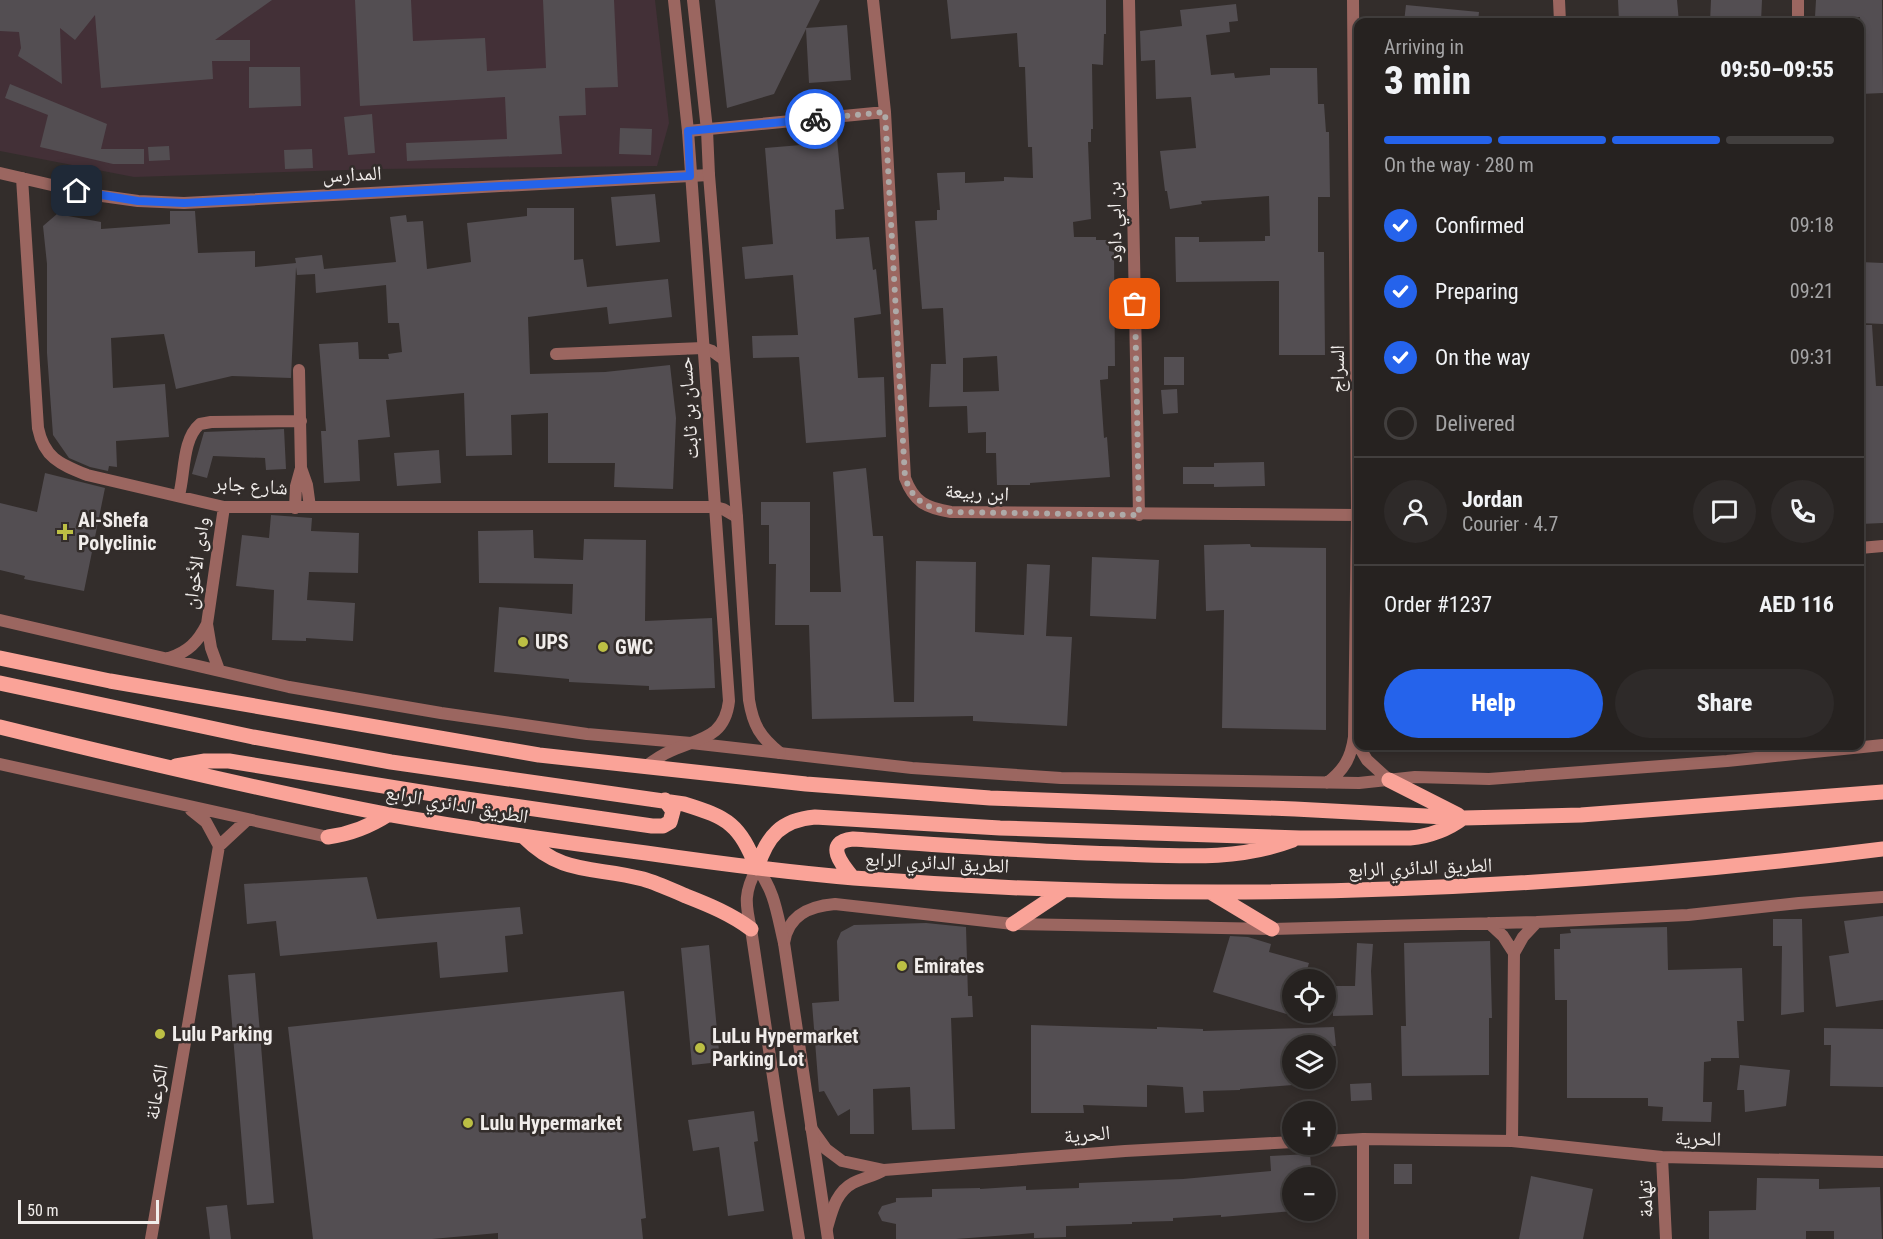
<!DOCTYPE html>
<meta charset="utf-8">
<style>
body{margin:0;font-family:"Roboto Condensed","Noto Naskh Arabic",sans-serif;background:#2e2a29;color:#f1f3f6;height:100vh;display:flex;flex-direction:column;font-size:22px;white-space:nowrap}
*{box-sizing:border-box;margin:0}
p{font-size:20px;color:#a4a4a5}
.icon{flex:none;width:33px;height:33px;fill:none;stroke:currentColor;stroke-width:2;stroke-linecap:round;stroke-linejoin:round}
.map{position:relative;flex:1;overflow:hidden}
.sheet{position:absolute;left:1354px;top:18px;width:510px;height:732px;display:flex;flex-direction:column;background:#262220;border-radius:12px;box-shadow:0 3px 9px #0003,0 0 0 2px #423f3e}
.sheet>*{flex:none}
.fabs{position:absolute;left:1282px;top:969px;display:grid;gap:12px}
.fabs a{display:grid;place-items:center;width:54px;height:54px;border-radius:50%;background:#262220;box-shadow:0 3px 9px #0003,0 0 0 2px #423f3e;font-size:30px}
.scale{position:absolute;left:18px;bottom:15px;width:141px;box-sizing:border-box;padding-left:6px;border:3px solid #f1edeb;border-top:0;font-size:16px;line-height:21px;white-space:nowrap;color:#f1edeb;-webkit-text-stroke:4px #332d2b;paint-order:stroke}
.pin{position:absolute;display:grid;place-items:center;width:51px;height:51px;color:#fff;margin:-26px;border-radius:12px;box-shadow:0 3px 9px #0006}
.courier{position:absolute;display:grid;place-items:center;width:60px;height:60px;margin:-30px;border:4px solid #2563eb;border-radius:50%;background:#fff;color:#222;box-shadow:0 2px 8px #0007}
.overview em{font-style:normal;font-weight:800}
.overview div{display:flex;flex-direction:column-reverse}
.overview{display:flex;align-items:center;justify-content:space-between;height:102px;padding:0 30px}
h1{font-size:39px;font-weight:800;line-height:45px}
.bar{display:grid;grid-template-columns:repeat(4,1fr);gap:9px 6px;align-content:center;height:72px;padding:0 30px}
.bar i{height:8px;border-radius:4px;background:#423f3e}
.bar .active{background:#2563eb}
.bar p{grid-column:span 4}
.line{display:flex;align-items:center;gap:15px;padding:0 30px;border-top:2px solid #423f3e}
.line div{flex:1}
.round{display:grid;place-items:center;flex:none;width:63px;height:63px;border-radius:32px;background:#2e2a29}
ol{padding:0 30px;list-style:none}
li{display:flex;align-items:center;gap:18px;height:66px}
li p{margin-inline-start:auto}
li .icon{padding:6px;border-radius:50%;background:#2563eb;color:#fff;stroke-width:4}
li:last-child{color:#a4a4a5}
li i{width:33px;height:33px;border:3px solid #423f3e;border-radius:50%}
.action{display:flex;gap:12px;margin-top:auto;padding:12px 30px}
.action a{flex:1;height:69px;border-radius:36px;background:#2563eb;color:#fff;font-size:24px;font-weight:800;line-height:69px;text-align:center}
.action a+a{background:#2e2a29;color:#f1f3f6}
.map>svg:first-child{display:block}
</style>
<div class="map">
<svg width="1883" height="1239" viewBox="0 0 1883 1239">
<rect width="100%" height="100%" fill="#332d2b"/>
<path fill="#433037" d="M0,0H655L669,123L657,166L378,169L134,177L0,151Z"/>
<path fill="#534e52" fill-rule="evenodd" d="M0,0H272L215,40H250V61H212L213,79L101,88L95,15L75,40L60,28L62,84L18,56L21,48L19,32L0,31Z
M355,0H411L413,41L485,38L487,71L546,68L543,0H614L618,87L585,88L586,115L559,116L562,154L407,161L406,143L507,139L505,97L360,106Z
M715,0H820L806,28L847,25L851,80L809,83L806,29L774,94L727,108Z
M947,0H1106V34H1104L1103,65L1092,64L1093,129H1091V142H1088L1091,219L1073,222L1074,237H1096V240H1109V251L1114,252L1115,366H1108V379L1100,380L1104,438L1107,437L1110,477L1030,483V485H997L996,453H986V432L968,433L967,406L929,407L931,364H946L943,308L922,309L915,221L937,220V210H940L937,173L965,172V183L1004,181V177L1033,178L1032,147H1028L1025,67H1019L1017,33L951,39ZM997,356L999,391L963,392V358Z
M1618,0H1677L1679,22H1619Z
M1711,0H1762L1761,22H1710Z
M1816,0H1882L1883,93L1860,94V17H1815Z
M1236,4L1238,21L1229,22L1230,32L1206,35L1211,75L1234,73L1235,78L1270,75V68H1317L1318,104H1324L1326,132H1329L1330,197H1318V252H1324L1325,355H1279V281L1176,282L1175,237H1199V242L1265,241V236H1270L1269,196L1201,201L1202,204L1170,209L1167,191H1165L1160,151L1196,148L1191,97L1156,99L1155,60L1141,61L1140,31L1182,26L1180,10Z
M1406,5L1479,12L1478,22H1404Z
M249,67H300L301,106L249,108Z
M10,84L107,124L101,149H144V164H113L40,147L48,115L5,98Z
M372,114L375,153L348,155L344,117Z
M620,128L652,129L651,155L619,154Z
M837,139L844,209L835,210L836,239L869,237L873,270L876,269L881,314L854,318L858,378L884,377L886,437L806,443L799,357L753,358L752,336L798,335L793,275L745,279L742,247L773,244L765,148L813,144L812,141Z
M169,146L170,160L149,161L148,147Z
M312,149L313,168L285,169L284,150Z
M655,194L660,242L616,246L611,197Z
M527,208H574V260L583,259L587,287L668,279L672,317L609,324L607,307L528,317L530,374L605,372L670,365L676,418L673,489L614,487L615,463H548V413L511,415L512,455L466,456L464,393L386,400L390,437L358,440L360,481L324,483L321,431H326L319,344L358,342L359,359H389L388,354L402,352L399,323H388L386,285L316,293L315,274L297,275L296,267L291,378L232,376L176,389L164,334L111,338L113,388L165,384L169,437L116,441L117,467L109,466L108,471L90,467L69,458L53,435L47,353V264L43,226L57,214L101,222V229L170,224V211H195L198,253L255,251V267L296,263L295,258L322,255L324,269L396,262L390,217L406,215L407,222L423,221L427,269L471,262L467,223L527,216Z
M1860,262L1883,263V324L1860,323Z
M1860,325H1872L1876,386H1883V523L1860,524V419H1862Z
M1164,357H1184V385H1164Z
M1177,389L1178,413L1163,414L1161,390Z
M284,429L286,469L266,470L265,458L213,456L207,478L192,474L204,432Z
M439,450L441,483L397,486L394,453Z
M1264,462L1265,486L1214,487V484H1183V467H1214V463Z
M866,468L873,536H883L894,702H914L916,561L976,562L975,632L1024,635L1027,564L1050,565L1046,636L1072,637L1067,726L973,721V716L812,719L809,625H775L776,564H769V525H761V502H810V592H841L833,472Z
M45,473L105,488L84,591L24,579L25,576L0,570V503L37,512Z
M271,515L312,518L311,531L359,533L358,573L309,572L307,600L355,603L353,641L306,638V641L272,640L274,590L236,586L242,535L269,538Z
M533,530L534,558L583,560L584,539L646,540L645,621L712,618L715,688L649,690V686L569,682V679L494,672L499,607L572,614L573,584L479,583L478,531Z
M1250,544L1251,547L1326,548V730L1222,728L1224,610L1206,611L1204,545Z
M1092,557L1159,560L1156,619L1090,616Z
M367,877L377,919L520,907L523,934L505,936L508,972L440,978L437,942L280,956L276,921L247,924L244,884Z
M1883,916V1000L1836,1007L1829,956L1849,953L1844,921Z
M1773,919H1802L1804,1012L1781,1015L1782,946H1773Z
M926,923L966,927L968,996H972L973,1017L951,1018L955,1129L912,1130L910,1087L873,1089L874,1134H850V1109L838,1116L824,1091L819,1092L812,1003L839,1001L837,941L841,932L854,925Z
M1667,927L1668,970L1742,968L1744,1021H1737L1739,1058H1711V1061L1704,1062L1703,1102H1712L1711,1122L1662,1121L1663,1107L1648,1106V1098H1567V1000H1555L1554,949H1560V934L1571,933L1570,929Z
M1230,936L1248,937L1271,944L1269,952L1309,963L1304,980H1293V1016L1213,992Z
M1490,941L1492,1018H1489V1075L1402,1076L1401,1026H1406L1404,943Z
M1357,943L1373,944L1371,971L1373,1015L1333,1016L1332,986H1355Z
M709,945L720,1062L692,1065L681,948Z
M255,973L274,1203L247,1205L228,975Z
M624,991L646,1218L641,1219L643,1239H498V1233L432,1239H313L288,1027Z
M1031,1025L1157,1029V1027L1203,1029V1031L1334,1027L1336,1046H1293V1085L1240,1089V1090L1203,1091L1204,1112L1185,1113L1183,1087L1147,1085V1107L1083,1105L1084,1113H1031Z
M1824,1028L1883,1029V1087L1830,1086L1831,1045H1824Z
M1740,1065L1790,1070L1786,1106L1745,1112L1744,1090H1737Z
M1371,1083L1372,1100L1351,1101L1350,1084Z
M754,1111L758,1141L754,1142L764,1211L728,1216L719,1147L693,1151L688,1120Z
M1310,1154L1312,1178H1293V1211L1221,1217V1215L1173,1218V1221L1132,1222V1224L1066,1226V1237L1034,1238V1233L956,1239H896V1224L882,1221L878,1213L882,1206L896,1202V1198L932,1197V1189L980,1188V1189L1026,1186V1190L1079,1188V1183L1183,1179L1271,1171L1270,1156Z
M1394,1164H1412V1184H1394Z
M1531,1176L1593,1189L1583,1239H1519Z
M1757,1178L1819,1179V1189L1880,1187L1882,1239H1834V1231H1806V1239H1709V1211L1756,1210Z
M227,1205L231,1239H210L206,1207Z"/>
<g fill="none" stroke-linecap="round" stroke-linejoin="round">
<path stroke="#9b6660" stroke-width="12" d="M873,0L885,112L905,478C914,502 926,508 951,512L1357,515
M1129,0L1139,515
M1559,0L1560,22
M1798,0V22
M688,131L885,112
M0,173L95,195L138,201L184,203L709,175
M22,178L38,428C44,458 60,464 87,475L224,507H715L723,509L737,517
M556,354L703,348L712,351L723,359
M299,370L301,468L307,485L310,507
M179,495C185,474 182,439 200,424L211,422L301,421
M295,508L296,486L301,468
M1860,548L1883,546
M0,620L289,687L441,713L587,734L691,743L912,768L1061,778L1359,783L1415,777L1489,779L1727,761L1883,745
M169,658C188,652 198,642 207,624
M219,670L211,648L207,624L224,507
M1354,738L1367,760L1389,780
M0,764L328,837
M1327,783C1344,770 1351,758 1354,737L1357,515L1353,0
M191,810L206,822L219,846
M1489,923L1503,936L1514,953
M784,943C788,915 810,906 835,904L1013,924L1272,929L1537,922L1688,915L1799,903L1883,897
M811,1128L826,1149L842,1161L884,1170L1125,1151L1293,1142
M1363,1139V1239
M1326,1141L1363,1139L1512,1141L1662,1157L1883,1162
M1512,1141L1514,953L1523,937L1537,922
M1662,1157L1666,1239
M827,1228C832,1211 836,1192 853,1183C862,1178 874,1176 884,1170
M151,1239L219,846L247,820"/>
<path stroke="#9b6660" stroke-width="12" d="M693,0L707,130L709,175L737,517L749,700C753,725 760,737 780,753
M645,767C654,760 663,754 673,750C701,738 725,737 729,701L688,131L674,0
M799,1239L778,1110L751,929C745,903 744,892 757,868C775,891 777,914 784,943L828,1239"/>
<path stroke="#faa398" stroke-width="15" d="M0,658L110,681L539,755L806,784L990,798L1295,809L1463,818L1581,815L1883,792
M0,683L253,737L391,762L684,804C729,818 739,824 757,868
M0,727C130,759 260,790 391,815C476,830 561,842 646,853C715,863 785,872 854,878C1197,905 1542,892 1883,849
M176,766L205,761H229L452,797L652,826H663L670,822L673,811L665,800
M1389,780L1458,815
M328,837C351,834 369,827 389,814
M524,837C563,876 594,866 643,879C657,883 672,890 686,896C709,905 731,914 751,929
M757,868C767,836 781,820 815,817L1000,828L1300,838H1410C1430,836 1447,830 1463,818
M853,878C842,865 823,842 853,839C943,845 1032,852 1122,854C1181,856 1237,861 1293,840
M1212,893L1272,929
M1013,924L1064,890"/>
</g>
<g fill="none" stroke-linecap="round" stroke-linejoin="round">
<path stroke="#aeaaa8" stroke-width="6" stroke-dasharray="0 10.8" d="M815,119L885,112L905,478C914,502 926,508 951,512L1139,515L1135,304"/>
<path stroke="#2563eb" stroke-width="8" d="M77,191L138,201L184,203L690,176L688,131L815,119"/>
</g>
<g fill="#bcbf44" stroke="#332d2b" stroke-width="2">
<path d="M62 523h6v6h6v6h-6v6h-6v-6h-6v-6h6z"/>
<circle cx="523" cy="642" r="6"/>
<circle cx="603" cy="647" r="6"/>
<circle cx="902" cy="966" r="6"/>
<circle cx="160" cy="1034" r="6"/>
<circle cx="700" cy="1048" r="6"/>
<circle cx="468" cy="1123" r="6"/>
</g>
<g text-anchor="middle" stroke-width="5" stroke-linejoin="round" paint-order="stroke">
<g font-size="20" fill="#f1edeb" stroke="#332d2b">
<text transform="translate(352 174) rotate(-3)" y="7">المدارس</text>
<text transform="translate(1114 222) rotate(-91)" y="7">بن ابي داود</text>
<text transform="translate(1337 369) rotate(-90)" y="7">السراج</text>
<text transform="translate(688 408) rotate(-94)" y="7">حسان بن ثابت</text>
<text transform="translate(251 485) rotate(4)" y="7">شارع جابر</text>
<text transform="translate(977 492) rotate(3)" y="7">ابن ربيعة</text>
<text transform="translate(196 563) rotate(-82)" y="7">وادى الأخوان</text>
<text transform="translate(457 804) rotate(10)" y="7">الطريق الدائري الرابع</text>
<text transform="translate(937 862) rotate(3)" y="7">الطريق الدائري الرابع</text>
<text transform="translate(1420 867) rotate(-2)" y="7">الطريق الدائري الرابع</text>
<text transform="translate(156 1092) rotate(-80)" y="7">الكرعانة</text>
<text transform="translate(1087 1134) rotate(-5)" y="7">الحرية</text>
<text transform="translate(1698 1138) rotate(2)" y="7">الحرية</text>
<text transform="translate(1645 1199) rotate(-92)" y="7">تهامة</text>
</g>
<g font-size="20" font-weight="bold" fill="#f1edeb" stroke="#332d2b" text-anchor="start">
<text x="78" y="527">Al-Shefa<tspan x="78" dy="23">Polyclinic</tspan></text>
<text x="535" y="649">UPS</text>
<text x="615" y="654">GWC</text>
<text x="914" y="973">Emirates</text>
<text x="172" y="1041">Lulu Parking</text>
<text x="712" y="1043">LuLu Hypermarket<tspan x="712" dy="23">Parking Lot</tspan></text>
<text x="480" y="1130">Lulu Hypermarket</text>
</g>
</g>
</svg>
<div class="fabs">
<a><svg class="icon" aria-label="locate" viewBox="0 0 24 24"><circle cx="12" cy="12" r="6"/><path d="M12 2v4M12 18v4M2 12h4M18 12h4"/></svg></a>
<a><svg class="icon" aria-label="layers" viewBox="0 0 24 24"><path d="M12 4l9 5-9 5-9-5zM3 14l9 5 9-5"/></svg></a>
<a>+</a>
<a>−</a>
</div>
<div class="scale">50 m</div>
<div class="pin" style="left:1135px;top:304px;background:#ea580c"><svg class="icon" aria-label="bag" viewBox="0 0 24 24"><path d="M5 8h14l-1 12H6zM9 8a3 3 0 0 1 6 0"/></svg></div>
<div class="pin" style="left:77px;top:191px;background:#1f2937"><svg class="icon" aria-label="home" viewBox="0 0 24 24"><path d="M3 11l9-7 9 7M6 9v11h12V9"/></svg></div>
<div class="courier" style="left:815px;top:119px"><svg class="icon" aria-label="bike" viewBox="0 0 24 24"><circle cx="6" cy="16" r="4"/><circle cx="18" cy="16" r="4"/><path d="M6 16l4-8h5l3 8M10 8l3 8H6M13 5h3"/></svg></div>
<section class="sheet">
<div class="overview"><div><h1>3 min</h1><p>Arriving in</p></div><em>09:50–09:55</em></div>
<div class="bar"><i class="active"></i><i class="active"></i><i class="active"></i><i></i><p>On the way · 280 m</p></div>
<ol>
<li><svg class="icon" aria-label="check" viewBox="0 0 24 24"><path d="M5 12l5 5 9-10"/></svg>Confirmed<p>09:18</p></li>
<li><svg class="icon" aria-label="check" viewBox="0 0 24 24"><path d="M5 12l5 5 9-10"/></svg>Preparing<p>09:21</p></li>
<li><svg class="icon" aria-label="check" viewBox="0 0 24 24"><path d="M5 12l5 5 9-10"/></svg>On the way<p>09:31</p></li>
<li><i></i>Delivered</li>
</ol>
<div class="line" style="height:108px"><a class="round"><svg class="icon" aria-label="person" viewBox="0 0 24 24"><circle cx="12" cy="8" r="4"/><path d="M4 21q1-7 8-7t8 7"/></svg></a><div><b>Jordan</b><p>Courier · 4.7</p></div><a class="round"><svg class="icon" aria-label="chat" viewBox="0 0 24 24"><path d="M4 5h16v11H9l-5 4z"/></svg></a><a class="round"><svg class="icon" aria-label="phone" viewBox="0 0 24 24"><path d="M5 4h4l2 5-3 2q2 4 5 5l2-3 5 2v4C11 20 4 13 5 4z"/></svg></a></div>
<div class="line" style="height:78px"><div>Order #1237</div><b>AED 116</b></div>
<div class="action"><a>Help</a><a>Share</a></div>
</section>
</div>
